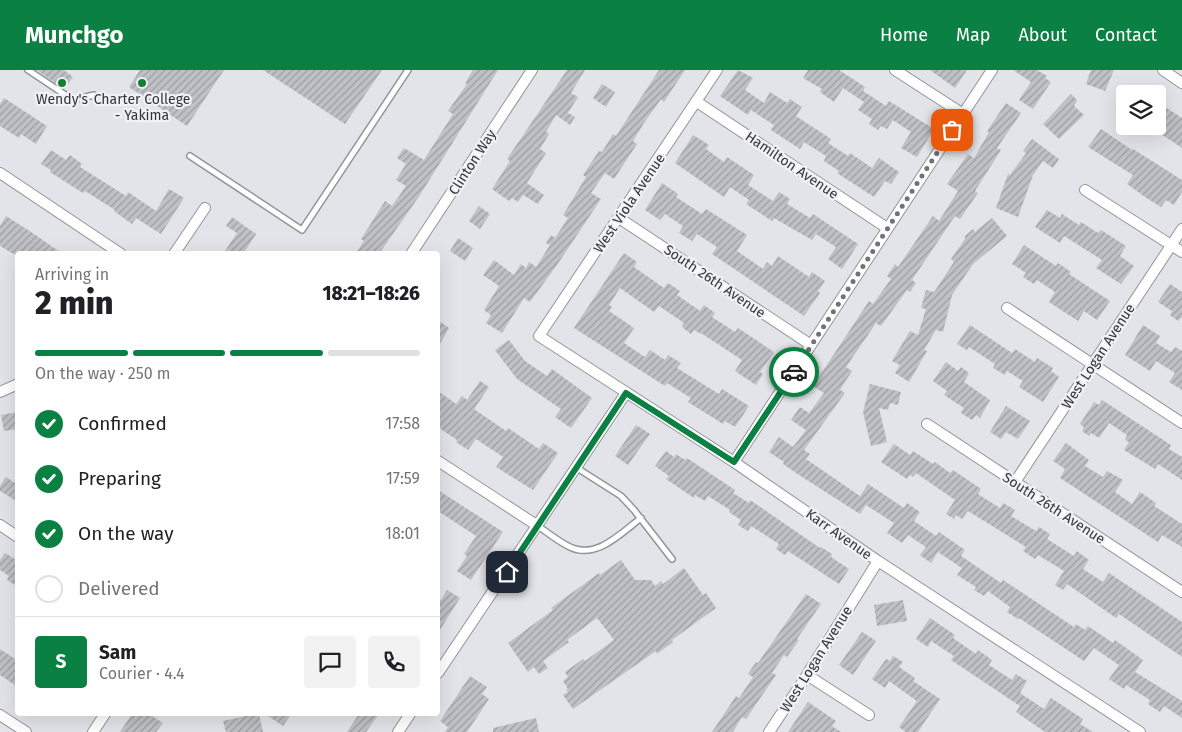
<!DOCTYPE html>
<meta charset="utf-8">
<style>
body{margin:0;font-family:"Fira Sans",sans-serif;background:#f2f2f2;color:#202124;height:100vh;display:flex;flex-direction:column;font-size:19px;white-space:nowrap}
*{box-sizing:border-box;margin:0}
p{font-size:16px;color:#757577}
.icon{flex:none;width:28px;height:28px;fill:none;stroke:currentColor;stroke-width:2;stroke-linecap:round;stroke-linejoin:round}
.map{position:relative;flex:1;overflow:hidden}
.side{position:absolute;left:15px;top:181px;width:425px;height:465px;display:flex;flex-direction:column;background:#fff;border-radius:5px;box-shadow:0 5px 20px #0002}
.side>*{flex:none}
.controls{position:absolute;left:1116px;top:15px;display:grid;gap:10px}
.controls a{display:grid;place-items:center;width:50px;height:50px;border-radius:5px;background:#fff;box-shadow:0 5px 20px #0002;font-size:25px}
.pin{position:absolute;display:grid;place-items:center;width:42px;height:42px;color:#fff;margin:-21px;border-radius:10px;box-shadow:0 2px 8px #0006}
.courier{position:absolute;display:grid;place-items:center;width:50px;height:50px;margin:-25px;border:4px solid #0b8043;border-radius:50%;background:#fff;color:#222;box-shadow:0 1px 6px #0007}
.headline em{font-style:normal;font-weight:800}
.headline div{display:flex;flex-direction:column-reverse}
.headline{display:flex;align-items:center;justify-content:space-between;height:85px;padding:0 20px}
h1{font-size:32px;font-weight:800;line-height:38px}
.bar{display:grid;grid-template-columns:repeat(4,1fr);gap:8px 5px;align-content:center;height:60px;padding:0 20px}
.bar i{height:6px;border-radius:4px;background:#e0e0e0}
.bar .on{background:#0b8043}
.bar p{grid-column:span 4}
.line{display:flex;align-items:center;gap:12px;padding:0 20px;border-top:1px solid #e0e0e0}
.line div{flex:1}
.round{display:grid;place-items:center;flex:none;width:52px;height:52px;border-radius:5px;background:#f2f2f2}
ol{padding:0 20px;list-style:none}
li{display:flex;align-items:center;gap:15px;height:55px}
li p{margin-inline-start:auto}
li .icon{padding:5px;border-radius:50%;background:#0b8043;color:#fff;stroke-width:4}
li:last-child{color:#757577}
li i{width:28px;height:28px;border:2px solid #e0e0e0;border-radius:50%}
header{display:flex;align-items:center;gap:30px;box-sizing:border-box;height:70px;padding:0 25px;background:#0b8043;color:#fff}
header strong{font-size:24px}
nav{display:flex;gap:28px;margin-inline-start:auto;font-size:18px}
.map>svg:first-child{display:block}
</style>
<header>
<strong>Munchgo</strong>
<nav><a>Home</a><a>Map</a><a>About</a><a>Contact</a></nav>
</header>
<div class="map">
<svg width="1182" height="662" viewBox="0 0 1182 662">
<defs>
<pattern id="building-hatch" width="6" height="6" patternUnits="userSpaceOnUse" patternTransform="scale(1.25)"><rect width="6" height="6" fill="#c0c1c6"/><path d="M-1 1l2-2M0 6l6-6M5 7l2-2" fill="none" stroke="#9d9ea2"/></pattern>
</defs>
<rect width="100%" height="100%" fill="#e3e4e9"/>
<path fill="url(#building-hatch)" d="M37,0H64L73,7L64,19Z
M140,0H224L187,56L129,17Z
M263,0H382L345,54Z
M473,0H498L420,125L379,184H355L364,171L361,169L385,131L392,136L406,116L396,110L406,94L397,88L404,78L424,90L453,44L448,41L467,14L465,13Z
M567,0H585L571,23L578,27L568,43L575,47L570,55L556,45L546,62L549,64L540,79L546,83L527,113L544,125L538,134L523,125L518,132L512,128L509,131L492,119L510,91L507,89Z
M659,0H685L664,32L661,29L644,53L633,71L637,74L614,109L605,103L591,123L601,129L557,195L530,232L524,228L502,263L486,253L491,245L484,240L499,216L483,205L494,190L514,205L521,194L526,198L529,192L536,197L550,175L546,173L551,165L555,168L568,148L563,145L586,107L583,105L599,81L602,82L613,64L616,66Z
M738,0L753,8L745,20L764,33L770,22L787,33L790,29L802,37L796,46L831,69L828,73L848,86L850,83L872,98L879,88L899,102L891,114L885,111L874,127L837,103L839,101L824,91L826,86L804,72L800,79L771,60L774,55L751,40L748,45L720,26Z
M808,0H839L865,17L863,21L886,36L889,31L934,59L917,87L901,78L911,62L893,50L887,59L881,56L878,60L869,54L872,49L858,40L864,32L843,18L834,32L820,22L822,19L803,8Z
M930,0H967L955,18Z
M1013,0H1037L1047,6L1045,8L1051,12L1033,39L1019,30L1031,12Z
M1091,0H1114L1105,21L1086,14Z
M602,14L615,22L606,37L593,28Z
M1071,24L1077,30L1074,36L1084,45L1059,69L1043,54Z
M4,28L47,56L36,74L21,64L19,68L0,56V34Z
M1006,33L1021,43L997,78L1001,80L975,121L978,123L960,149L955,146L912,210L916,213L910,222L907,220L881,256L876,253L846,297L852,301L840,320L845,323L804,380L810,384L806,389L860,426L868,414L904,438L907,433L920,442L914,451L936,466L939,462L965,480L961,486L1001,513L1003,510L1074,557L1076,554L1085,560L1088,556L1113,573L1115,570L1143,590L1135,602L1182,631V648L1164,636L1160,642L1148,634L1150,630L1126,615L1124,619L1109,609L1119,595L1094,578L1084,591L1019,548L1018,549L1007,542L1010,537L988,521L984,526L974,520L976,517L957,505L962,498L938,482L931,493L920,485L926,477L908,465L902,473L887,463L894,453L866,435L860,444L799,405L783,394L784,392L769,382L779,367L793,377L806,360L791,350L800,337L809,343L824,323L813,316L869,231L873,234L891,209L887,206L895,194L898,197L933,146L939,151L958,121L947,114L968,84L974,88L989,62L987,61Z
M1162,35L1182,48V78L1158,62V42Z
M1101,59L1132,80L1133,79L1182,110V122L1174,135L1166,130L1161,137L1148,129L1127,114L1133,105L1088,77Z
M693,65L709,75L706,79L724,92L727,87L754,105L748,115L773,131L779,122L790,129L787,134L810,148L813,144L858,174L842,199L828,189L836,177L816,164L812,170L774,148L772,151L746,134L749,130L730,117L724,127L675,93Z
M1032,69L1059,89L1053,98L1043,91L1033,105L1018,147L996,138L1008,104L1010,105L1026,83L1023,81Z
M51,80L66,90L70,85L82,94L80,97L126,126L128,122L156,141L169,119L184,128L161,164L136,148L132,154L114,141L115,140L85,121L83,123L50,102L51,100L41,94Z
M662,113L678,124L676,127L702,144L706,139L747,165L737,181L763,199L767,192L772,196L778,186L809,207L812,202L825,211L818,221L820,223L804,246L712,184L717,177L697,164L692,171L679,163L683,156L665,144L660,150L645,140Z
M479,136L490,144L480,159L469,151Z
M1047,140L1060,148L1062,144L1079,155L1081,152L1098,163L1101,160L1126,176L1120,186L1134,196L1121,214L1096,198L1102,190L1064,166L1060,173L1035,157Z
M6,146L31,162L63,184H18L17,186L0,176V156Z
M232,147L256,164L243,184H223L237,163L226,156Z
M992,148L1007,166L973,194L952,225L943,262L936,260L924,280L927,281L909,312L895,303L900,295L892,291L910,261L918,265L926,239L921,238L926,220L934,222L954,192L951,189L965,169V166L973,159L975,162Z
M458,168L473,178L465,191L450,181Z
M1024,175L1056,196L1058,193L1071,202L1069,204L1110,231L1097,250L1084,241L1078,251L1049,232L1055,222L1037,210L1034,214L1023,207L1026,203L1012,194Z
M624,183L637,192L634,197L664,218L668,213L680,221L677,225L700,241L704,235L715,243L712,247L735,262L738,258L774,282L760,302L763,304L756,315L735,301L742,290L701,263V264L694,260L691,264L682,257L684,253L659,236L654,242L620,218L609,235L612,237L609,241L634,258L624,273L645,287L650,280L665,290L668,285L681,293L677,298L719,324L722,319L749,336L735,357L725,351L723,354L688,332L691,328L667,313L665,316L574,258Z
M1170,214L1182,222V247L1178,251L1170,245L1172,241L1158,232Z
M438,250L449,258L438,277Z
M970,255L1012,283L1015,279L1035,292L1037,288L1053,298L1051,301L1059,307L1043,332L1019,317L1023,311L1007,301L1005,305L993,298L995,294L969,277L967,280L957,274Z
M1143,255L1160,266L1156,273L1171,282L1175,277L1182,281V320L1169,312L1175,303L1156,291L1150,301L1125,285Z
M509,270L525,291L547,306L552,299L592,328L571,358L555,347L561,339L517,309L495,280Z
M946,292L958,301L961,297L969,303L964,312L990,330L980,348L976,345L972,350L961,343L964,338L944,325L947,321L933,311Z
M480,311L489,317L474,339L506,361L508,358L539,379L543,373L558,383L533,420L496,397L503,387L476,369L468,380L456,372L457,370L438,357V321L456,334L462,326L467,330Z
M870,314L901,322L898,335L890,333L888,340L879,338L887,372L871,376L863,342Z
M1102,330L1171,375L1169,379L1182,387V410L1158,394L1155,399L1124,380L1129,372L1125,370L1127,365L1109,353L1099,368L1091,363L1089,366L1082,361L1084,357L1080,354L1094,332L1099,335Z
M1006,336L1030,351L1018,369L1006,362L1001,369L990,362Z
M18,342V359L4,361L1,345Z
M636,355L650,364L628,395L615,386Z
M1066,373L1089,390L1085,396L1103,407L1107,401L1123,410L1115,422L1132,434L1140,422L1156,433L1154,436L1182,454V477L1162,465L1158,472L1060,408L1065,399L1053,391Z
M894,374L910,385L913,381L933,394L935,392L950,403L953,400L981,419L978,424L1000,438L1003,433L1015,440L1011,446L1036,461L1039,457L1050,464L1047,469L1074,486L1077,481L1089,490L1083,499L1103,512L1109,503L1182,552V587L1119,544L1116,548L1067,514L1063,520L1055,515L1064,501L1038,485L1035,489L1023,481L1026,477L968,441L962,449L956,445L954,449L946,444L955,430L916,403L913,407L910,405L907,409L881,392Z
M666,381L674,387L676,384L685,390L687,388L735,420L733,423L749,433L750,430L820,478L821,477L832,484L831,487L849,499L839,514L788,481L785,485L776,479L779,474L751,456L748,461L738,455L741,450L729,442L730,440L708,426L705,431L695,425L694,428L666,409L669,406L655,396Z
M6,407L18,415V432L0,421V416Z
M438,420L503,462L471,510L457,501L467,486L464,484L476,466L438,441Z
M5,483L18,491V517L7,510L9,506L0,500V490Z
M621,490L635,510H651L655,516L661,511L663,514L684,498L703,525L706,523L716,538L672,570L673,572L657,584L656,581L573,639L563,625L568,622L566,620L568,619L563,611L568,607L565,602L583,589L585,591L614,570L597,548L567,570L569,572L543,591L548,598L539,604L534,597L528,602L508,573L553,540L551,538L599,503L600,505Z
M447,520L460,528L438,563V528L441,530Z
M806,524L821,534L797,569L799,570L787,587L784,585L772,603L776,605L746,649L742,647L733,662H712L736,626L739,628L753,607L748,604L756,592L758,593Z
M903,530L907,551L877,556L874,535Z
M930,548L955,565L953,568L976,584L978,580L992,590L989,595L1012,610L1016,604L1027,611L1020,623L1044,639L1051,628L1083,649L1080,654L1093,662H1045L1016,642L1020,636L951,590L954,586L931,571L928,577L916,569Z
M862,562L876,571L853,605L839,595Z
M0,579L18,591V617L0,605Z
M893,586L903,592L899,597L915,608L913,611L940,629L918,662H906L899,657L917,631L889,611L885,618L872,609L886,589L890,591Z
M470,606L487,617L482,624L489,629L467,662H445L448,657L440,651Z
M808,632L836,651L832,656L841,662H788Z
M132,644H149L163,653L156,662H120Z
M255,644H259L263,662H226L223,651Z
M265,644H291L283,656Z
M359,644H379L366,662H347Z
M536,648L539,662H493V658Z"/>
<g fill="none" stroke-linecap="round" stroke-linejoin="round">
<g stroke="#939499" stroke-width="8">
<path id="lane" d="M28,0L73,30L94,25
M190,86L302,160L408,0
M577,398L621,426L634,440L672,489
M538,456C548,463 558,471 568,476C595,491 620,464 641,448"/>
</g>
<g stroke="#939499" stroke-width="12">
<path id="street" d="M717,0L539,266L734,392L878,491L1140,662
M895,0L963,44
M1163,0L1182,13
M697,32L887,158
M0,103L121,184
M1085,120L1182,182
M619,148L811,275
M174,184L205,138
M411,184L532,0
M1007,238L1182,353
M0,322L18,314
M927,354L1182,522
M438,391L538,456
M734,392L992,0
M1015,412L1182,159
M0,455L18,467
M438,603L626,323
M807,605L869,645
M0,645L26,662
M93,662L105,644
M398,662L410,644
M769,662L807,605L878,491"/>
</g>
<use href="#lane" stroke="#fff" stroke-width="5"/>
<use href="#street" stroke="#fff" stroke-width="10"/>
</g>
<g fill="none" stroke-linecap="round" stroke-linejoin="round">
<path stroke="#717275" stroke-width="5" stroke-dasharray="0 9" d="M794,302L952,60"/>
<path stroke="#0b8043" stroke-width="6" d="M507,502L626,323L734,392L794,302"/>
</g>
<g fill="#147e32" stroke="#f0f1f7" stroke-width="2">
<circle cx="62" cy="13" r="5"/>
<circle cx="142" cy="13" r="5"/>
</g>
<g text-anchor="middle" stroke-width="4.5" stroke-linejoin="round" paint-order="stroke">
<g font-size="14" fill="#343436" stroke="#f0f1f7">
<text x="62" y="34">Wendy's</text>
<text x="142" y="34">Charter College<tspan x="142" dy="16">- Yakima</tspan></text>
</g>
<g font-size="14" fill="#343436" stroke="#f0f1f7">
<text transform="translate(472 92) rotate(-57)" y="5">Clinton Way</text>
<text transform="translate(792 95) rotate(34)" y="5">Hamilton Avenue</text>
<text transform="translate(629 133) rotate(-56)" y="5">West Viola Avenue</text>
<text transform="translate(715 211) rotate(34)" y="5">South 26th Avenue</text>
<text transform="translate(1098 286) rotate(-57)" y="5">West Logan Avenue</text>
<text transform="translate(1054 438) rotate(33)" y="5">South 26th Avenue</text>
<text transform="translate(839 464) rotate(35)" y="5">Karr Avenue</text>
<text transform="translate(816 589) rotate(-58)" y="5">West Logan Avenue</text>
</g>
</g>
</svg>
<div class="controls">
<a><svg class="icon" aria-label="layers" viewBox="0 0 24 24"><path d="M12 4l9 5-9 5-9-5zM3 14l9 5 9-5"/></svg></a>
</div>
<div class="pin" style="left:952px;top:60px;background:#ea580c"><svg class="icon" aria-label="bag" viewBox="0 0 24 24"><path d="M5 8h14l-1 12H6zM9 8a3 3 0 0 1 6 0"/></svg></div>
<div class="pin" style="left:507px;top:502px;background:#1f2937"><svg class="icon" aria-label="home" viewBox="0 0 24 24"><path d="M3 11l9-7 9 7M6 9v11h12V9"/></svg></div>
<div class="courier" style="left:794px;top:302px"><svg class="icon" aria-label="car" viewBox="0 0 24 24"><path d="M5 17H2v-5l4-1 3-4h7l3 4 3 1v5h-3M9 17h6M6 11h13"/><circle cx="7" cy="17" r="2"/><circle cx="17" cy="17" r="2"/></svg></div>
<section class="side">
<div class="headline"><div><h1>2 min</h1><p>Arriving in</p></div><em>18:21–18:26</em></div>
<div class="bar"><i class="on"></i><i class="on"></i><i class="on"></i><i></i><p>On the way · 250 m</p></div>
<ol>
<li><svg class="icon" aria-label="check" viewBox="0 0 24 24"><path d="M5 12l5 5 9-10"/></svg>Confirmed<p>17:58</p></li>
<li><svg class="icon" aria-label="check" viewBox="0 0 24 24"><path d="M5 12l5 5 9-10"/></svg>Preparing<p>17:59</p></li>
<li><svg class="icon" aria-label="check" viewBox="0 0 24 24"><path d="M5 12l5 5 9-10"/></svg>On the way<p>18:01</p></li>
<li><i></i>Delivered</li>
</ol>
<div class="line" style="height:90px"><b class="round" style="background:#0b8043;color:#fff">S</b><div><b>Sam</b><p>Courier · 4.4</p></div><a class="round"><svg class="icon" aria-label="chat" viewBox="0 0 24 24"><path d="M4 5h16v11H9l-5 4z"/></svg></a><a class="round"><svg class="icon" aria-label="phone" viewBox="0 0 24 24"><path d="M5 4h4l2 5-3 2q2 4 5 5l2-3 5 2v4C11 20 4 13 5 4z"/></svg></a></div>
</section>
</div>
